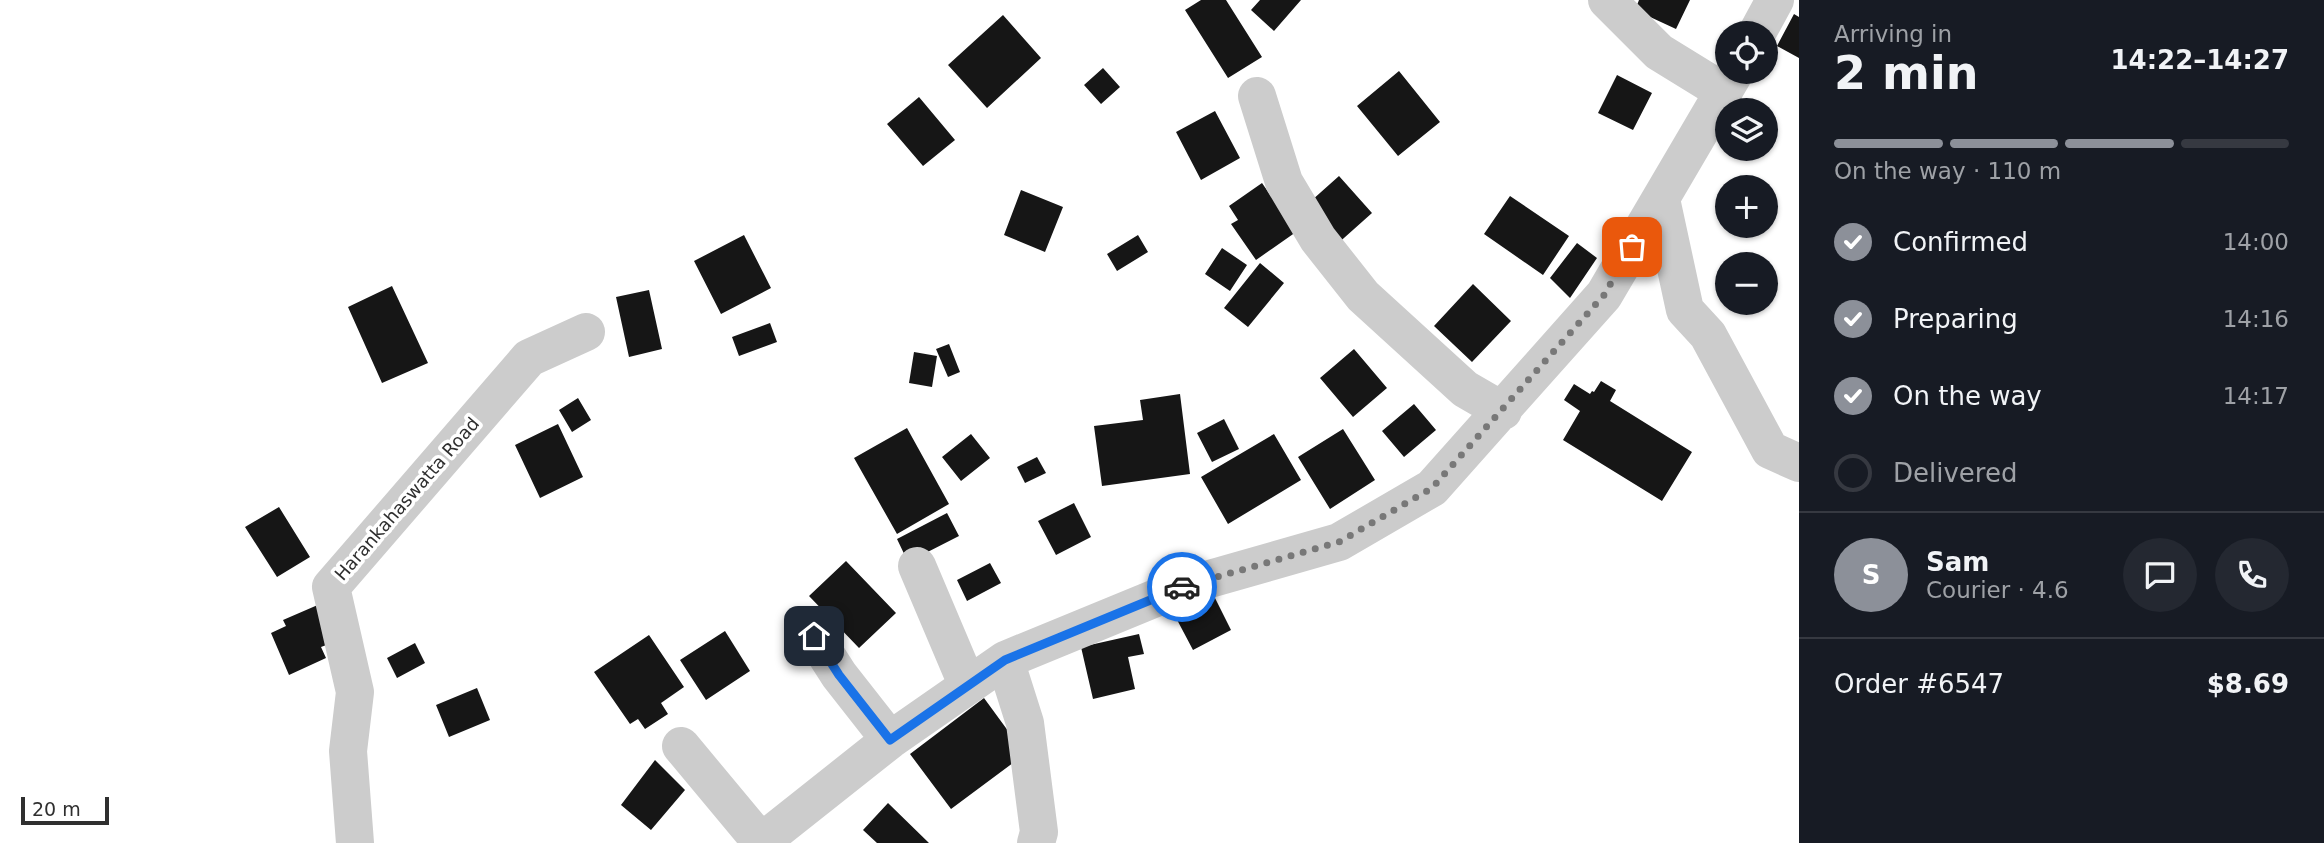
<!DOCTYPE html>
<meta charset="utf-8">
<style>
body{margin:0;font-family:"DejaVu Sans",sans-serif;background:#242831;color:#f1f3f6;height:100vh;display:flex;flex-direction:column;font-size:26px;white-space:nowrap}
*{box-sizing:border-box;margin:0}
p{font-size:23px;color:#9ea1a6}
.icon{flex:none;width:38px;height:38px;fill:none;stroke:currentColor;stroke-width:2;stroke-linecap:round;stroke-linejoin:round}
.map{position:relative;flex:1;overflow:hidden}
.drawer{display:flex;flex-direction:column;background:#171b24;width:525px}
.drawer>*{flex:none}
.tools{position:absolute;left:1715px;top:21px;display:grid;gap:14px}
.tools a{display:grid;place-items:center;width:63px;height:63px;border-radius:50%;background:#171b24;box-shadow:0 2px 5px #0004;font-size:35px}
.scale{position:absolute;left:21px;bottom:18px;width:88px;box-sizing:border-box;padding-left:7px;border:4px solid #2f2f2f;border-top:0;font-size:19px;line-height:24px;white-space:nowrap;color:#2f2f2f;-webkit-text-stroke:5px #fff;paint-order:stroke}
.pin{position:absolute;display:grid;place-items:center;width:60px;height:60px;color:#fff;margin:-30px;border-radius:14px;box-shadow:0 4px 10px #0006}
.courier{position:absolute;display:grid;place-items:center;width:70px;height:70px;margin:-35px;border:5px solid #1a73e8;border-radius:50%;background:#fff;color:#222;box-shadow:0 2px 9px #0007}
.head em{font-style:normal;font-weight:800}
.head div{display:flex;flex-direction:column-reverse}
.head{display:flex;align-items:center;justify-content:space-between;height:119px;padding:0 35px}
h1{font-size:46px;font-weight:800;line-height:52px}
.bar{display:grid;grid-template-columns:repeat(4,1fr);gap:10px 7px;align-content:center;height:84px;padding:0 35px}
.bar i{height:9px;border-radius:5px;background:#363941}
.bar .active{background:#8c9099}
.bar p{grid-column:span 4}
.line{display:flex;align-items:center;gap:18px;padding:0 35px;border-top:2px solid #363941}
.line div{flex:1}
.round{display:grid;place-items:center;flex:none;width:74px;height:74px;border-radius:37px;background:#242831}
ol{padding:0 35px;list-style:none}
li{display:flex;align-items:center;gap:21px;height:77px}
li p{margin-inline-start:auto}
li .icon{padding:7px;border-radius:50%;background:#8c9099;color:#fff;stroke-width:4}
li:last-child{color:#9ea1a6}
li i{width:38px;height:38px;border:4px solid #363941;border-radius:50%}
main{display:flex;flex:1;min-height:0}
.map>svg:first-child{display:block}
</style>
<main>
<div class="map">
<svg width="1799" height="843" viewBox="0 0 1799 843">
<rect width="100%" height="100%" fill="#fff"/>
<path fill="#161616" d="M1201,0H1226L1262,57L1228,78L1185,10Z
M1260,0H1301L1274,31L1251,10Z
M1639,0H1690L1676,29L1635,10Z
M1794,14L1799,17V58L1777,46Z
M1003,15L1041,58L987,108L948,65Z
M1103,68L1120,87L1101,104L1084,85Z
M1399,71L1440,122L1398,156L1357,106Z
M1617,75L1652,93L1633,130L1598,113Z
M919,97L955,140L923,166L887,124Z
M1215,111L1240,158L1201,180L1176,132Z
M1339,176L1372,213L1335,246L1302,209Z
M1262,183L1296,232L1256,260L1231,224L1238,220L1229,206Z
M1021,190L1063,207L1045,252L1004,235Z
M1510,196L1569,236L1543,275L1484,234Z
M744,235L771,288L721,314L694,261Z
M1138,235L1148,252L1117,271L1107,254Z
M1577,243L1597,258L1570,298L1550,278Z
M1222,248L1247,265L1230,291L1205,274Z
M1260,263L1284,283L1248,327L1224,308Z
M1473,284L1511,321L1472,362L1434,326Z
M392,286L428,363L382,383L348,307Z
M649,290L662,349L629,357L616,297Z
M770,323L777,342L739,356L732,337Z
M949,344L960,372L948,377L936,349Z
M1354,349L1387,388L1353,417L1320,378Z
M914,352L937,356L932,387L909,383Z
M1601,381L1616,390L1610,401L1692,452L1662,501L1563,440L1580,411L1564,400L1574,384L1590,394L1592,391L1594,392Z
M1180,394L1190,474L1102,486L1094,426L1143,420L1140,400Z
M578,398L591,420L572,432L559,410Z
M1414,404L1436,430L1404,457L1382,431Z
M1224,419L1239,449L1212,462L1197,433Z
M558,424L583,477L540,498L515,445Z
M907,428L949,504L897,534L854,458Z
M1343,429L1375,480L1330,509L1298,457Z
M971,434L990,458L961,481L942,457Z
M1274,434L1301,480L1228,524L1201,477Z
M1037,457L1046,473L1025,483L1017,467Z
M1074,503L1091,537L1056,555L1038,521Z
M279,507L310,557L277,577L245,527Z
M947,513L959,536L908,562L897,539Z
M846,561L896,613L859,648L809,596Z
M990,563L1001,583L967,601L957,580Z
M1213,594L1231,630L1193,650L1174,614Z
M320,604L337,641L321,647L326,658L289,675L271,633L286,626L283,620Z
M725,631L750,671L706,700L680,660Z
M1139,634L1144,654L1128,657L1135,689L1093,699L1081,647Z
M649,635L684,687L661,703L668,714L645,729L638,719L630,724L594,672Z
M415,643L425,663L397,678L387,658Z
M477,688L490,720L449,737L436,705Z
M984,698L1025,754L951,809L910,754Z
M655,760L685,790L651,830L621,805Z
M888,803L929,843H877L863,830Z"/>
<g fill="none" stroke-linecap="round" stroke-linejoin="round">
<path stroke="#ccc" stroke-width="38" d="M1607,0L1659,52L1724,92
M1757,33L1775,0
M1257,96L1284,182L1318,239L1363,296L1465,389L1503,411
M1661,199L1685,310L1708,335L1770,450L1799,463
M917,566L967,684
M814,636L839,675L890,740
M1005,660L1025,723L1039,832L1036,843
M681,746L761,842
M355,843L348,751L355,692L331,587L529,358L586,332
M760,843L890,740L1005,660L1185,586L1339,542L1432,488L1604,295L1735,72"/>
</g>
<g fill="none" stroke-linecap="round" stroke-linejoin="round">
<path stroke="#787878" stroke-width="7" stroke-dasharray="0 12.6" d="M1182,587L1339,542L1432,488L1604,295L1632,247"/>
<path stroke="#1a73e8" stroke-width="9" d="M814,636L839,675L890,740L1005,660L1182,587"/>
</g>
<g text-anchor="middle" stroke-width="7" stroke-linejoin="round" paint-order="stroke">
<g font-size="18" fill="#2f2f2f" stroke="#fff">
<text transform="translate(407 499) rotate(-49)" y="6">Harankahaswatta Road</text>
</g>
</g>
</svg>
<div class="tools">
<a><svg class="icon" aria-label="locate" viewBox="0 0 24 24"><circle cx="12" cy="12" r="6"/><path d="M12 2v4M12 18v4M2 12h4M18 12h4"/></svg></a>
<a><svg class="icon" aria-label="layers" viewBox="0 0 24 24"><path d="M12 4l9 5-9 5-9-5zM3 14l9 5 9-5"/></svg></a>
<a>+</a>
<a>−</a>
</div>
<div class="scale">20 m</div>
<div class="pin" style="left:1632px;top:247px;background:#ea580c"><svg class="icon" aria-label="bag" viewBox="0 0 24 24"><path d="M5 8h14l-1 12H6zM9 8a3 3 0 0 1 6 0"/></svg></div>
<div class="pin" style="left:814px;top:636px;background:#1f2937"><svg class="icon" aria-label="home" viewBox="0 0 24 24"><path d="M3 11l9-7 9 7M6 9v11h12V9"/></svg></div>
<div class="courier" style="left:1182px;top:587px"><svg class="icon" aria-label="car" viewBox="0 0 24 24"><path d="M5 17H2v-5l4-1 3-4h7l3 4 3 1v5h-3M9 17h6M6 11h13"/><circle cx="7" cy="17" r="2"/><circle cx="17" cy="17" r="2"/></svg></div>
</div>
<section class="drawer">
<div class="head"><div><h1>2 min</h1><p>Arriving in</p></div><em>14:22–14:27</em></div>
<div class="bar"><i class="active"></i><i class="active"></i><i class="active"></i><i></i><p>On the way · 110 m</p></div>
<ol>
<li><svg class="icon" aria-label="check" viewBox="0 0 24 24"><path d="M5 12l5 5 9-10"/></svg>Confirmed<p>14:00</p></li>
<li><svg class="icon" aria-label="check" viewBox="0 0 24 24"><path d="M5 12l5 5 9-10"/></svg>Preparing<p>14:16</p></li>
<li><svg class="icon" aria-label="check" viewBox="0 0 24 24"><path d="M5 12l5 5 9-10"/></svg>On the way<p>14:17</p></li>
<li><i></i>Delivered</li>
</ol>
<div class="line" style="height:126px"><b class="round" style="background:#8c9099;color:#fff">S</b><div><b>Sam</b><p>Courier · 4.6</p></div><a class="round"><svg class="icon" aria-label="chat" viewBox="0 0 24 24"><path d="M4 5h16v11H9l-5 4z"/></svg></a><a class="round"><svg class="icon" aria-label="phone" viewBox="0 0 24 24"><path d="M5 4h4l2 5-3 2q2 4 5 5l2-3 5 2v4C11 20 4 13 5 4z"/></svg></a></div>
<div class="line" style="height:91px"><div>Order #6547</div><b>$8.69</b></div>
</section>
</main>
